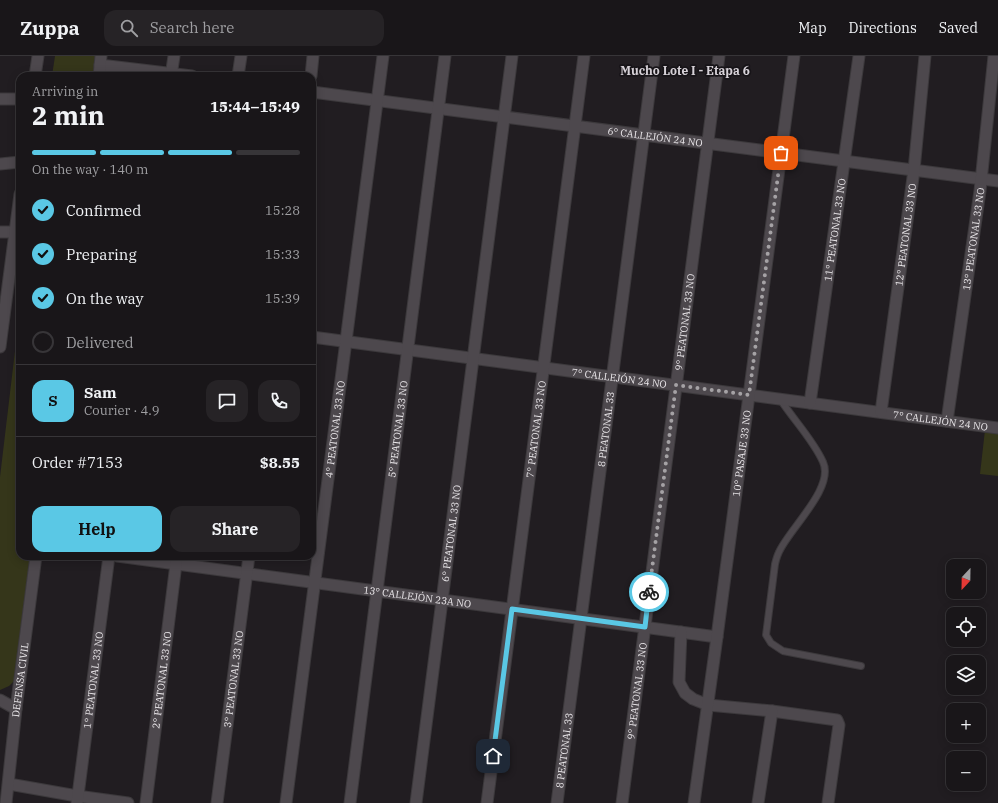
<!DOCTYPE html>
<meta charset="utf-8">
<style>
body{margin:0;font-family:"IBM Plex Serif",serif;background:#262326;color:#f1f3f6;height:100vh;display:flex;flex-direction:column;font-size:15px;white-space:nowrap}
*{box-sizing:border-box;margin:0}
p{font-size:13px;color:#9f9fa2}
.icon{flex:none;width:22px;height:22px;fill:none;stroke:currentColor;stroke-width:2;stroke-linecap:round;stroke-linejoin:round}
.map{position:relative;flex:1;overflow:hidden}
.drawer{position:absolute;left:16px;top:16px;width:300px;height:488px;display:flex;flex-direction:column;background:#191619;border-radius:12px;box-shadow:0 2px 10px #0003,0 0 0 1px #373538}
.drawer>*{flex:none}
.needle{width:26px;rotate:202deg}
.buttons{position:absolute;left:946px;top:503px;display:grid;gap:8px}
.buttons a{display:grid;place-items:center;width:40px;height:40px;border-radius:8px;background:#191619;box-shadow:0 2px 10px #0003,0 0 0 1px #373538;font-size:20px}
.pin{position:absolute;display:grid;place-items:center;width:34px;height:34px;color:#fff;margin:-17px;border-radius:8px;box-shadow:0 2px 6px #0006}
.courier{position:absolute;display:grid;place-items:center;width:40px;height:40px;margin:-20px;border:3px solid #5ac8e5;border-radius:50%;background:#fff;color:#222;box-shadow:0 1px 5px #0007}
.overview em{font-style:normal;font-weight:700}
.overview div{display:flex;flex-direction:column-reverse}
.overview{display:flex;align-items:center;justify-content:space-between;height:68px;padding:0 16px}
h1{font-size:26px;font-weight:700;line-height:30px}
.bar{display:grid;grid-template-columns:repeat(4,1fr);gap:6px 4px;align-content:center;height:48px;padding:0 16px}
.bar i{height:5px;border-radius:3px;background:#373538}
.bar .active{background:#5ac8e5}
.bar p{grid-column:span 4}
.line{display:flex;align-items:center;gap:10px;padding:0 16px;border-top:1px solid #373538}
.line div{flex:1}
.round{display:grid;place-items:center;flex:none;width:42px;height:42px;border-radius:12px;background:#262326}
ol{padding:0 16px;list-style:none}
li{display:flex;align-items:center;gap:12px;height:44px}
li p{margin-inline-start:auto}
li .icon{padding:4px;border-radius:50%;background:#5ac8e5;color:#111;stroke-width:4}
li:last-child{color:#9f9fa2}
li i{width:22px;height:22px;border:2px solid #373538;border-radius:50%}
.primary-button{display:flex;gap:8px;margin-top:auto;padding:8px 16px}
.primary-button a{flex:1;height:46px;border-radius:12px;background:#5ac8e5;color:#111;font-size:16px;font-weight:700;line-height:46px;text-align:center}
.primary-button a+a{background:#262326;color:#f1f3f6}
header{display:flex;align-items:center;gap:24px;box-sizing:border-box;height:56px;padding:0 20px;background:#191619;border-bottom:1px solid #373538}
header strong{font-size:19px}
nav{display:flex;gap:22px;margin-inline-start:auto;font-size:14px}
.search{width:280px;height:36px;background:#262326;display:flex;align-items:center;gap:10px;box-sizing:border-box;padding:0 14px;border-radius:12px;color:#9f9fa2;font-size:15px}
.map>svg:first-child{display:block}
</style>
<header>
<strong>Zuppa</strong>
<div class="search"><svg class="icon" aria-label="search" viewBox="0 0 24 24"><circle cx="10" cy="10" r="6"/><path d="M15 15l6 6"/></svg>Search here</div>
<nav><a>Map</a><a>Directions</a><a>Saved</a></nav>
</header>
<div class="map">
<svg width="998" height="747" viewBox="0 0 998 747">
<rect width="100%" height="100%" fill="#211d21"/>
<path fill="#35361a" d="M55,0H99L96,20H52Z
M20,253V500H30L14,625L9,630L0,634V421Z
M985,374L998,376V420L980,418Z"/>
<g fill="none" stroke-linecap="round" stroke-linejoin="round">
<g stroke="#3c393c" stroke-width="8">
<path id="service" d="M780,343C793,363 814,385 823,406C835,432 789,473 779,496C777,500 776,504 775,508L766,579L771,587L783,595L861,610"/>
</g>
<g stroke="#3c393c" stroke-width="13">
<g id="minor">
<path d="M100,9L192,20"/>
<path d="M171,20L174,0"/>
<path d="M238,20L241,0"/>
<path d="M311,20L313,0"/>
<path id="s1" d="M312,36L998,125"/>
<path d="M0,43H20"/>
<path d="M0,108L20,106"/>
<path d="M0,176H15"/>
<path id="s2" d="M312,281L998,372"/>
<path id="s3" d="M810,347L859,0"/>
<path id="s4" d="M881,356L914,114L925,0"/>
<path id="s5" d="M947,365L980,135L994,0"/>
<path id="s6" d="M117,500L717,581"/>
<path d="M681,576L679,626L685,637L693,643L708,649L772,655L837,664L839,669L828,747"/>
<path d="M9,728L77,740L128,747"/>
<path id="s7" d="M77,747L109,500"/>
<path id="s8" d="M146,747L177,500"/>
<path id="s9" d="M217,747L249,500"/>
<path id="s10" d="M286,747L383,0"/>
<path id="s11" d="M350,747L445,0"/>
<path id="s12" d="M416,747L512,0"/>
<path id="s13" d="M487,747L584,0"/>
<path id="s14" d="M557,747L654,0"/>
<path id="s15" d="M622,747L719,0"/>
<path id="s16" d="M694,747L717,581L794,0"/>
<path d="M758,747L772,655"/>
</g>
</g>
<g stroke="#3c393c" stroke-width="13">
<g id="tertiary">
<path d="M35,20L38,0"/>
<path d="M99,20L101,0"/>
<path d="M0,291L20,138"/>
<path d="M0,644L16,653"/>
<path id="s17" d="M6,747L16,653L36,500"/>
</g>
</g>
<use href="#service" stroke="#4d484d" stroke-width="6"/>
<use href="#minor" stroke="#4d484d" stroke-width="11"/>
<use href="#tertiary" stroke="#4d484d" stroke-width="11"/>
</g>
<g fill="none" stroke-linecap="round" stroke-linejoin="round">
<path stroke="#a5a2a5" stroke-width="4" stroke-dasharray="0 7.2" d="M649,536L676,329L749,339L781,97"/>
<path stroke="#5ac8e5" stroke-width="5" d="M493,700L512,553L645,571L649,536"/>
</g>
<g text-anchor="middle" stroke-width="3.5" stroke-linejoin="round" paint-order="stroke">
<g font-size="10" fill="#ece9ec" stroke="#171418">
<text dy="4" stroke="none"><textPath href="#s1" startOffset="346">6° CALLEJÓN 24 NO</textPath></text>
<text dy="4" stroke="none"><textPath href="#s3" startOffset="175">11° PEATONAL 33 NO</textPath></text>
<text dy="4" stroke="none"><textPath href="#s4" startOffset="179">12° PEATONAL 33 NO</textPath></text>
<text dy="4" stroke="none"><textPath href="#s5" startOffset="184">13° PEATONAL 33 NO</textPath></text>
<text dy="4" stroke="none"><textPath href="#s15" startOffset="485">9° PEATONAL 33 NO</textPath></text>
<text dy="4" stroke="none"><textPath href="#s2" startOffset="310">7° CALLEJÓN 24 NO</textPath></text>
<text dy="4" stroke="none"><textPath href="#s2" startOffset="634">7° CALLEJÓN 24 NO</textPath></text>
<text dy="4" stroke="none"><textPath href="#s10" startOffset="377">4° PEATONAL 33 NO</textPath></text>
<text dy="4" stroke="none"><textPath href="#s11" startOffset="377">5° PEATONAL 33 NO</textPath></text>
<text dy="4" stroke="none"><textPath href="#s13" startOffset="377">7° PEATONAL 33 NO</textPath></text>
<text dy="4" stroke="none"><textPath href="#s14" startOffset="377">8 PEATONAL 33</textPath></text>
<text dy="4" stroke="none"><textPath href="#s16" startOffset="353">10° PASAJE 33 NO</textPath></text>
<text dy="4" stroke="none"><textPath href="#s12" startOffset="272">6° PEATONAL 33 NO</textPath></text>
<text dy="4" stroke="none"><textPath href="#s6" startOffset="303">13° CALLEJÓN 23A NO</textPath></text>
<text dy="4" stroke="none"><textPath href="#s17" startOffset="124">DEFENSA CIVIL</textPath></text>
<text dy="4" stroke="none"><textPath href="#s9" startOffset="125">3° PEATONAL 33 NO</textPath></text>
<text dy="4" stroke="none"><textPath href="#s7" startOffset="124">1° PEATONAL 33 NO</textPath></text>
<text dy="4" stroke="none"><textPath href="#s8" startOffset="124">2° PEATONAL 33 NO</textPath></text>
<text dy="4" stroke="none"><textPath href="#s15" startOffset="113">9° PEATONAL 33 NO</textPath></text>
<text dy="4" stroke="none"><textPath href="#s14" startOffset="53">8 PEATONAL 33</textPath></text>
</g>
<g font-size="12" font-weight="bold" fill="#d6d1d7" stroke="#171418">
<text x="685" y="19">Mucho Lote I - Etapa 6</text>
</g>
</g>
</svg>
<div class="buttons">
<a><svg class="needle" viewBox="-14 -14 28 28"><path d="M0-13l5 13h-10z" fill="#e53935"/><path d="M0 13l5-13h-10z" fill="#9f9fa2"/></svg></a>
<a><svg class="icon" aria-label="locate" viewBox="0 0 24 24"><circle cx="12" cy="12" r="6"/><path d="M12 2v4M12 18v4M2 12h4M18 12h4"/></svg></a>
<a><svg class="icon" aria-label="layers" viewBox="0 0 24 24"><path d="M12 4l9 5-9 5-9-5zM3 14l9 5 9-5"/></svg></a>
<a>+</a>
<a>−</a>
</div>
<div class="pin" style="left:781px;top:97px;background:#ea580c"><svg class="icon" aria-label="bag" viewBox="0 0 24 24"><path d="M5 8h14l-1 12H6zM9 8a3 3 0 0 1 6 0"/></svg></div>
<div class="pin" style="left:493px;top:700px;background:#1f2937"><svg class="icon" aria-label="home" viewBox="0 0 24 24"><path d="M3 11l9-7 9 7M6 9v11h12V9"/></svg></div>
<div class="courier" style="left:649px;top:536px"><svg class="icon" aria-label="bike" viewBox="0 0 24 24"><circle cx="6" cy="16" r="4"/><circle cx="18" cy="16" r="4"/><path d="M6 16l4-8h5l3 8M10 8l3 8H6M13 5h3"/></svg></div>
<section class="drawer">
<div class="overview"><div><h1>2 min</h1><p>Arriving in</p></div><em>15:44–15:49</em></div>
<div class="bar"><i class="active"></i><i class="active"></i><i class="active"></i><i></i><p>On the way · 140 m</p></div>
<ol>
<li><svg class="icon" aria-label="check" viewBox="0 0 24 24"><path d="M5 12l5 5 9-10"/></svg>Confirmed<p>15:28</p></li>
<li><svg class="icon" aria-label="check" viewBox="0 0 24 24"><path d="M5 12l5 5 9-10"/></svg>Preparing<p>15:33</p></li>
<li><svg class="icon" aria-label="check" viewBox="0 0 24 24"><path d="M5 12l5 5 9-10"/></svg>On the way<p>15:39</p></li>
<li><i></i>Delivered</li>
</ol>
<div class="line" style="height:72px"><b class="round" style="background:#5ac8e5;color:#111">S</b><div><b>Sam</b><p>Courier · 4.9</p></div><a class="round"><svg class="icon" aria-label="chat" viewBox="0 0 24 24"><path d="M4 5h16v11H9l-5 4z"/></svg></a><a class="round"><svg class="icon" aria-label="phone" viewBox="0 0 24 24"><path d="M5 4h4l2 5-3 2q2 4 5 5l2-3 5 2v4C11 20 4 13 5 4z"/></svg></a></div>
<div class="line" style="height:52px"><div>Order #7153</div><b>$8.55</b></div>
<div class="primary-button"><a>Help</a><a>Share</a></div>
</section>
</div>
